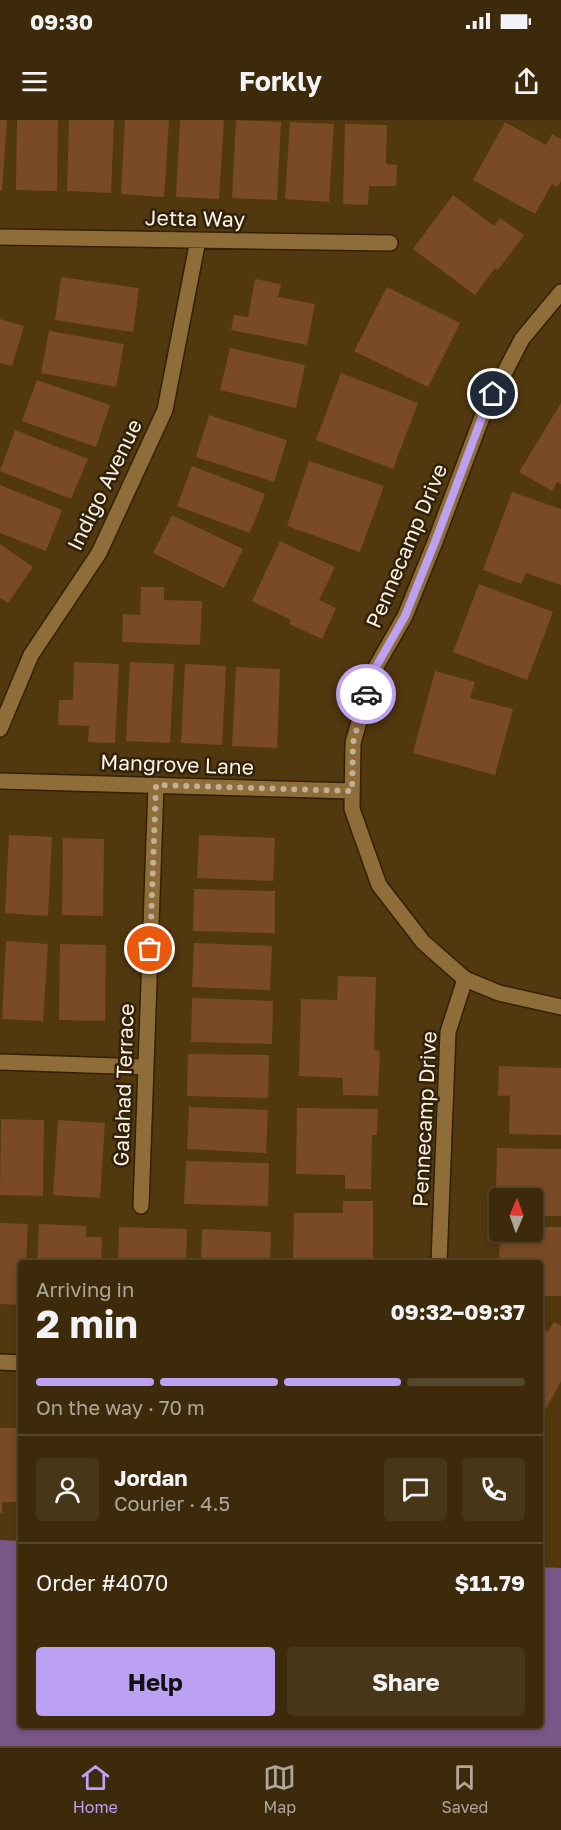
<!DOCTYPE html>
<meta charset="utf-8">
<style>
body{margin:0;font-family:"Golos Text",sans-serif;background:#483618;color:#f1f3f6;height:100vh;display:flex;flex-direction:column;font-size:22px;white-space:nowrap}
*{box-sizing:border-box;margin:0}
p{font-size:20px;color:#ada79c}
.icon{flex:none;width:33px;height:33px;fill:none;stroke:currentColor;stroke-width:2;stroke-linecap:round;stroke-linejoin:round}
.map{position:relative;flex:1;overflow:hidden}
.drawer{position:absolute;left:18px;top:1140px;width:525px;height:468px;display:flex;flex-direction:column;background:#3d2a0a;border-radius:6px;box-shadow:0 3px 9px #0003,0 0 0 2px #56462b}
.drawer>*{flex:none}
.needle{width:39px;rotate:2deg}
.buttons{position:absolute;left:489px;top:1068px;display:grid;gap:12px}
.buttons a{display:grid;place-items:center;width:54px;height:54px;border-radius:6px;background:#3d2a0a;box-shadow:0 3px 9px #0003,0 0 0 2px #56462b;font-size:30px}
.pin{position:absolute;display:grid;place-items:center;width:51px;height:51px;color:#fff;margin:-26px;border:3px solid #fff;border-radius:50%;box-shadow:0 2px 6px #0007}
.courier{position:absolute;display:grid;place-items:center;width:60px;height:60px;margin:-30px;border:4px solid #bca0f2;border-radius:50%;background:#fff;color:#222;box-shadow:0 2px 8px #0007}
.overview em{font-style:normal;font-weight:700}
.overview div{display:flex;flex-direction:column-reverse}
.overview{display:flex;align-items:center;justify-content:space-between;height:102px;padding:0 18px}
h1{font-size:39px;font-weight:700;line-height:45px}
.bar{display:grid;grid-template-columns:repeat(4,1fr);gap:9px 6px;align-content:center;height:72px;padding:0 18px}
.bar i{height:8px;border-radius:4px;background:#56462b}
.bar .active{background:#bca0f2}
.bar p{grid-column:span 4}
.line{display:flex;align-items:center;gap:15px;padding:0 18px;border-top:2px solid #56462b}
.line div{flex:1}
.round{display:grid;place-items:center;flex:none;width:63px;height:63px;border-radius:6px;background:#483618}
.button{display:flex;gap:12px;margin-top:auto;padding:12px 18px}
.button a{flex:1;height:69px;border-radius:6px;background:#bca0f2;color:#111;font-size:24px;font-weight:700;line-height:69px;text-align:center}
.button a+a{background:#483618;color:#f1f3f6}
.status{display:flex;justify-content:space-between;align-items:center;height:42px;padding:0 30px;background:#3d2a0a;direction:ltr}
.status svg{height:16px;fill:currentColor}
header{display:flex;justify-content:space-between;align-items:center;height:78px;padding:0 18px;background:#3d2a0a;font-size:27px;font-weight:700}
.tab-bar{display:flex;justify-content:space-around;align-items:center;height:84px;border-top:2px solid #56462b;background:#3d2a0a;font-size:16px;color:#ada79c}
.tab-bar a{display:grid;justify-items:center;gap:3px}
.tab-bar .active{color:#bca0f2}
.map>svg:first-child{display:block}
</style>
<div class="status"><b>09:30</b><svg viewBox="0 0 49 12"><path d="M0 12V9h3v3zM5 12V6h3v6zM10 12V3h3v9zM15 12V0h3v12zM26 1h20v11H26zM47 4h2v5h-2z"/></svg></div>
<header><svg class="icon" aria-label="menu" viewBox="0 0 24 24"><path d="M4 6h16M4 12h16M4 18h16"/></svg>Forkly<svg class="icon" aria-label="share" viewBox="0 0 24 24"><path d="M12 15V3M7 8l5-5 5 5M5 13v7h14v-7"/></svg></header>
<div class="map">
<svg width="561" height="1626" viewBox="0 0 561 1626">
<rect width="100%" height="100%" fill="#51380e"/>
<path fill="#7b5689" d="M0,1420L21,1421V1605H540V1447L561,1448V1626H0Z"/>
<path fill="#794a25" d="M0,0H7L2,71H0Z
M17,0H58L57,71L16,70Z
M69,0H114L111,73L67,71Z
M125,0H169L164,77L121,74Z
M180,0H224L219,79L176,77Z
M236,0L281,2L277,80L232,78Z
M290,2L334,4L329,82L285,79Z
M505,2L546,25L552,14L561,19V61L557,67L552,64L535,94L473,60Z
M345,4L387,5L386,44L397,45L396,66H369L368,85L343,84Z
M453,75L494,106L500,98L524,115L498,150L495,148L475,175L413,129Z
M61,157L139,168L133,212L55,200Z
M255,159L281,164L278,177L315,184L307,225L231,210L234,195L248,197Z
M387,167L460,203L428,267L354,231Z
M0,199L24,206L12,246L0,243Z
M49,211L124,224L116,267L41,253Z
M230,228L305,245L296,288L220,270Z
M341,253L418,283L393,349L316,320Z
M37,260L110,285L96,327L22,301Z
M561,283V364L557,362L552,371L519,352Z
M209,295L287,320L274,362L196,337Z
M15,310L88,339L71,379L0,351Z
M309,341L384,366L360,432L287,406Z
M192,346L265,374L250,413L177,386Z
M0,365L62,390L46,431L0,413Z
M512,372L561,389V465L526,453L521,464L483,450Z
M172,395L243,429L224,468L153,433Z
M280,421L335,447L319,480L336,488L322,519L289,504L291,500L252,481Z
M0,424L33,447L8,483L0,478Z
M479,464L553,492L527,560L453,532Z
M141,467H164V480L202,481L200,525L122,522L123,494L140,495Z
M74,542L119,544L115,623L88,622L89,606L58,605L59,580H73Z
M130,542L174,544L170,623L126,621Z
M185,544L226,546L222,625L181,623Z
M236,547L280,549L277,628L232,626Z
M435,551L475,562L470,578L513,589L495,655L413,633Z
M9,715L52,717L48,796L5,793Z
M199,715L275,718L273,761L197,758Z
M63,718L104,719L103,796L62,795Z
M194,769L275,771V813L193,811Z
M6,821L48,824L43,901L2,899Z
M194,823L272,826L270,870L192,867Z
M60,824L106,825L105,901L59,900Z
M338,856L376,857L374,930L380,931L378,976L343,975V958L299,956L301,879L337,880Z
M192,878L273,881L272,924L191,922Z
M188,934L269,935L268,978L187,976Z
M499,946L561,948V1015L509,1014L510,975L498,976Z
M189,987L268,990L266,1033L187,1029Z
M297,988L378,989L377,1015H372L371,1069H345V1055L296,1054Z
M1,999L44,1000L43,1076L0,1075Z
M58,1000L105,1003L100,1078L53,1075Z
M497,1028L561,1029V1096H532V1078H509V1073H496Z
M186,1041L269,1043L268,1086L184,1084Z
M343,1081H373V1143H293L294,1093H343Z
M0,1103L28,1104L26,1143H21V1185L0,1184Z
M39,1104L86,1106V1117H102L101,1143H37Z
M119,1107L187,1109L186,1143H118Z
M532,1107H561V1176H540V1143H499L500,1112H532Z
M202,1109L271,1112L270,1143H201Z
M554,1202L561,1206V1261L546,1289L540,1286V1208L548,1212Z
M0,1308H21V1382H2V1393H0Z"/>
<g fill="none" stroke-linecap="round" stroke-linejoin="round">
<g stroke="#322004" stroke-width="18">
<path id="street" d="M0,117L390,123
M0,609L31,535L99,433L165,290L198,120
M0,661L352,671
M0,942L146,947
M141,1086L156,665
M439,1143L448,912L465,859L423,822L379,765L352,689L353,623L373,552L405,496L435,422L484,292L522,219L561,172
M0,1242L21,1243"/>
</g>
<g stroke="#322004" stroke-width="18">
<path id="secondary" d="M465,859L499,873L561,887"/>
</g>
<use href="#street" stroke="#8f6d38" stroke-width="15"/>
<use href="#secondary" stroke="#8f6d38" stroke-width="15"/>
</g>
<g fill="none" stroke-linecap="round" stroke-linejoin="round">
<path stroke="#c1b097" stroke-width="6" stroke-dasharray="0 10.8" d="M150,829L156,665L352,671L353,623L366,574"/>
<path stroke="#bca0f2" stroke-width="8" d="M366,574L373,552L405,496L435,422L484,292L493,274"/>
</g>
<g text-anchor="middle" stroke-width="5" stroke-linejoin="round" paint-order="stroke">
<g font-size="21" fill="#fdf1e1" stroke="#2f210b">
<text transform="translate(195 99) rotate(1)" y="7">Jetta Way</text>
<text transform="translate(105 365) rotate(-64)" y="7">Indigo Avenue</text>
<text transform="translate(407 426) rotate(-67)" y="7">Pennecamp Drive</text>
<text transform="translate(177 645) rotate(2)" y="7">Mangrove Lane</text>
<text transform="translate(124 965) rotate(-88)" y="7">Galahad Terrace</text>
<text transform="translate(425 999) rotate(-87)" y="7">Pennecamp Drive</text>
</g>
</g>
</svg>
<div class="buttons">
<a><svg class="needle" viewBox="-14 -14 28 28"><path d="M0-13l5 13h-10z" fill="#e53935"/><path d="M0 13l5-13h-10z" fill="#ada79c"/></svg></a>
</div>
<div class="pin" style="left:150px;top:829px;background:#ea580c"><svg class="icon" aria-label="bag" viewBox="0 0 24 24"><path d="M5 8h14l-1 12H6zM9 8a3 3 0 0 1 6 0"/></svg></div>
<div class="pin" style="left:493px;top:274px;background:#1f2937"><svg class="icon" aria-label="home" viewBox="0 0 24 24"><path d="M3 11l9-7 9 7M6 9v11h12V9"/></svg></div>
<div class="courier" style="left:366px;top:574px"><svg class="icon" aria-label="car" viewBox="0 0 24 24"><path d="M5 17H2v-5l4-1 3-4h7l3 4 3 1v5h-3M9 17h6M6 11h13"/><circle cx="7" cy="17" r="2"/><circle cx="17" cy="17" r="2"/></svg></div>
<section class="drawer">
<div class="overview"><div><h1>2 min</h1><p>Arriving in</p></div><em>09:32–09:37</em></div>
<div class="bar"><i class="active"></i><i class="active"></i><i class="active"></i><i></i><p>On the way · 70 m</p></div>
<div class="line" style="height:108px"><a class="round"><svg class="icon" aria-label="person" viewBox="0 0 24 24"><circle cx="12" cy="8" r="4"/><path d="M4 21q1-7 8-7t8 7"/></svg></a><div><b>Jordan</b><p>Courier · 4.5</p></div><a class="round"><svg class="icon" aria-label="chat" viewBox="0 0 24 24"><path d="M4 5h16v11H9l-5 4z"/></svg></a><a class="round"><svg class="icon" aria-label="phone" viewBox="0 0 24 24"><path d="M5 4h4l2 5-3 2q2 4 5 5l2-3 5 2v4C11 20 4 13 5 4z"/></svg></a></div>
<div class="line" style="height:78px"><div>Order #4070</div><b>$11.79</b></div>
<div class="button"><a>Help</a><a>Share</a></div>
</section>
</div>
<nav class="tab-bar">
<a class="active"><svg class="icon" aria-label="home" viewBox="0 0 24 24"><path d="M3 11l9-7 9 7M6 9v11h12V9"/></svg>Home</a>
<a><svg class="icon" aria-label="map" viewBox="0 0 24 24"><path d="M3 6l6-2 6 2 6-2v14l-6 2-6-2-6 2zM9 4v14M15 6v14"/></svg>Map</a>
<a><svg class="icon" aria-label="saved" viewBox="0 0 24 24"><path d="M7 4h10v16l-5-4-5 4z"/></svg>Saved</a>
</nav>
